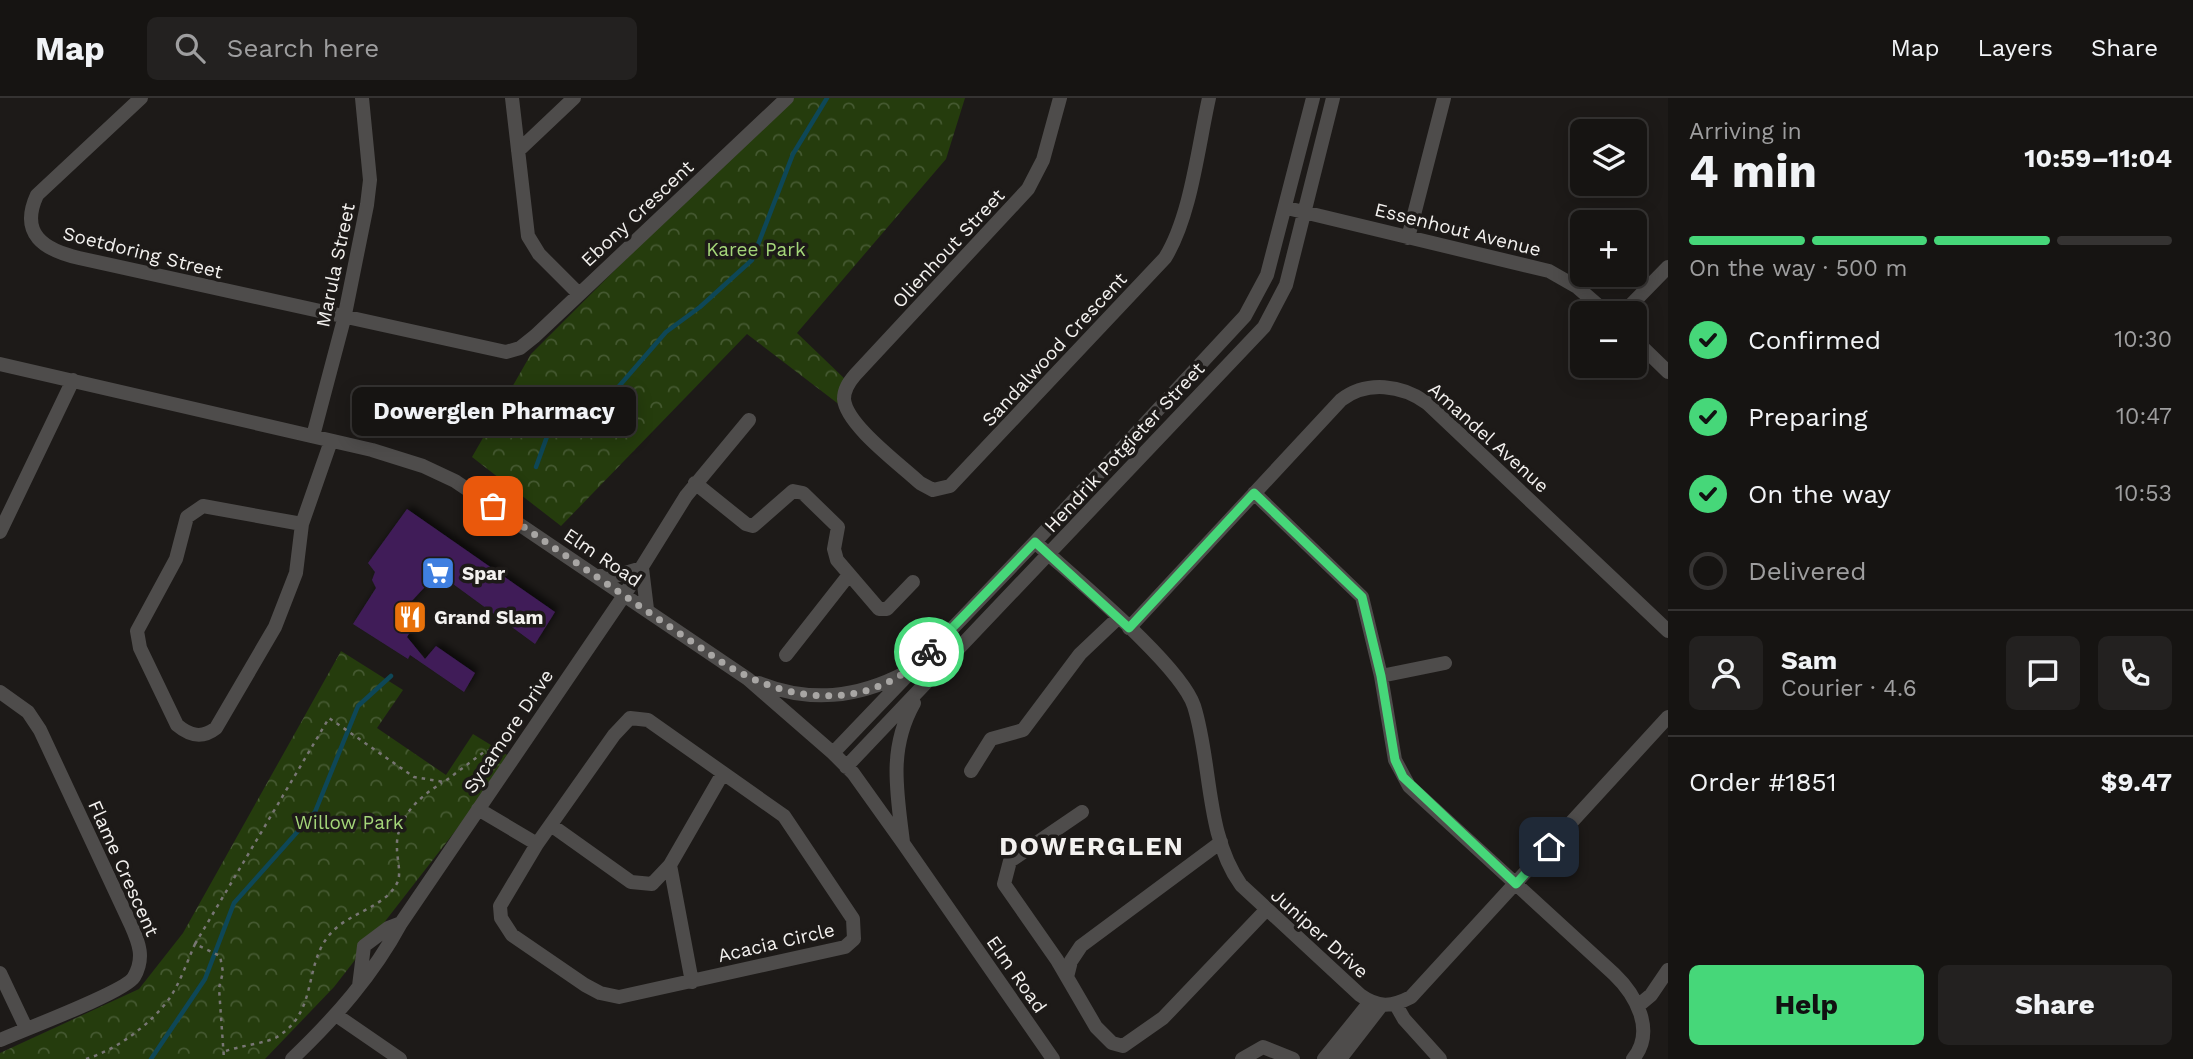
<!DOCTYPE html>
<meta charset="utf-8">
<style>
body{margin:0;font-family:"Work Sans",sans-serif;background:#232120;color:#f1f3f6;height:100vh;display:flex;flex-direction:column;font-size:26px;white-space:nowrap}
*{box-sizing:border-box;margin:0}
p{font-size:23px;color:#9e9e9f}
.icon{flex:none;width:38px;height:38px;fill:none;stroke:currentColor;stroke-width:2;stroke-linecap:round;stroke-linejoin:round}
.map{position:relative;flex:1;overflow:hidden}
.details{display:flex;flex-direction:column;background:#161412;width:525px}
.details>*{flex:none}
.controls{position:absolute;left:1570px;top:21px;display:grid;gap:14px}
.controls a{display:grid;place-items:center;width:77px;height:77px;border-radius:10px;background:#161412;box-shadow:0 4px 18px #0003,0 0 0 2px #353332;font-size:35px}
.pin{position:absolute;display:grid;place-items:center;width:60px;height:60px;color:#fff;margin:-30px;border-radius:14px;box-shadow:0 4px 10px #0006}
.courier{position:absolute;display:grid;place-items:center;width:70px;height:70px;margin:-35px;border:5px solid #46d779;border-radius:50%;background:#fff;color:#222;box-shadow:0 2px 9px #0007}
.bubble{position:absolute;height:49px;border-radius:10px;background:#161412;box-shadow:0 4px 18px #0003,0 0 0 2px #353332;font-size:23px;font-weight:700;line-height:49px;text-align:center}
.summary em{font-style:normal;font-weight:700}
.summary div{display:flex;flex-direction:column-reverse}
.summary{display:flex;align-items:center;justify-content:space-between;height:119px;padding:0 21px}
h1{font-size:46px;font-weight:700;line-height:52px}
.bar{display:grid;grid-template-columns:repeat(4,1fr);gap:10px 7px;align-content:center;height:84px;padding:0 21px}
.bar i{height:9px;border-radius:5px;background:#353332}
.bar .active{background:#46d779}
.bar p{grid-column:span 4}
.line{display:flex;align-items:center;gap:18px;padding:0 21px;border-top:2px solid #353332}
.line div{flex:1}
.round{display:grid;place-items:center;flex:none;width:74px;height:74px;border-radius:10px;background:#232120}
ol{padding:0 21px;list-style:none}
li{display:flex;align-items:center;gap:21px;height:77px}
li p{margin-inline-start:auto}
li .icon{padding:7px;border-radius:50%;background:#46d779;color:#111;stroke-width:4}
li:last-child{color:#9e9e9f}
li i{width:38px;height:38px;border:4px solid #353332;border-radius:50%}
.button{display:flex;gap:14px;margin-top:auto;padding:14px 21px}
.button a{flex:1;height:80px;border-radius:10px;background:#46d779;color:#111;font-size:28px;font-weight:700;line-height:80px;text-align:center}
.button a+a{background:#232120;color:#f1f3f6}
header{display:flex;align-items:center;gap:42px;box-sizing:border-box;height:98px;padding:0 35px;background:#161412;border-bottom:2px solid #353332}
header strong{font-size:33px}
nav{display:flex;gap:38px;margin-inline-start:auto;font-size:24px}
.search{width:490px;height:63px;background:#232120;display:flex;align-items:center;gap:18px;box-sizing:border-box;padding:0 24px;border-radius:10px;color:#9e9e9f;font-size:26px}
main{display:flex;flex:1;min-height:0}
.map>svg:first-child{display:block}
</style>
<header>
<strong>Map</strong>
<div class="search"><svg class="icon" aria-label="search" viewBox="0 0 24 24"><circle cx="10" cy="10" r="6"/><path d="M15 15l6 6"/></svg>Search here</div>
<nav><a>Map</a><a>Layers</a><a>Share</a></nav>
</header>
<main>
<div class="map">
<svg width="1668" height="961" viewBox="0 0 1668 961">
<defs>
<pattern id="forest-crowns" width="20" height="18" patternUnits="userSpaceOnUse" patternTransform="scale(1.75)"><rect width="20" height="18" fill="#253c0d"/><path d="M2 6a3 3 0 1 1 6 0M12 15a3 3 0 1 1 6 0" fill="none" stroke="#455931"/></pattern>
<filter id="shadow"><feDropShadow dx="4" dy="-4" stdDeviation="3.5" flood-color="#0009"/></filter>
</defs>
<rect width="100%" height="100%" fill="#1d1a18"/>
<path fill="url(#forest-crowns)" d="M787,0H965L946,61L797,235L847,283L845,311L747,236L561,428L472,359L531,256Z
M341,553L403,592L377,630L446,677L473,636L512,660L334,889L265,961H0V955L139,891L183,835Z"/>
<g fill="none" stroke-linecap="round" stroke-linejoin="round">
<path stroke="#0e4757" stroke-width="4.5" d="M536,369L549,333L614,294L666,234L700,209L752,162L793,56L827,0
M151,961L205,881L234,805L315,714L358,608L391,578"/>
</g>
<path fill="#3f1e58" filter="url(#shadow)" d="M407,411L555,514L535,546L438,475L408,507L419,519L407,539L425,561L436,548L475,575L464,594L410,557L408,561L353,526L376,490L372,482L375,474L368,465Z"/>
<g fill="none" stroke-linecap="round" stroke-linejoin="round">
<path stroke="#787674" stroke-width="2.5" stroke-dasharray="3.5 5" stroke-linecap="butt" d="M195,846L329,620L414,679L444,684L484,654L505,647
M226,953C239,948 267,945 277,939C320,913 302,865 332,834C350,814 387,809 398,783C401,774 397,760 397,751C395,722 418,699 442,685
M86,961C116,952 150,927 169,901C180,885 187,864 195,846L220,858L223,874L219,890L224,961"/>
<path stroke="#4e4c4b" stroke-width="14" d="M141,0L37,97C19,136 44,152 79,160L506,254L520,250L535,238L787,0
M512,0L528,138L539,156L579,196
M1060,0L1043,62L1028,91L855,277C849,284 844,291 844,301C846,327 901,367 920,385L933,392L950,388L1165,160C1191,118 1198,49 1209,0
M518,53L574,0
M1287,110L1549,173L1577,189L1607,215
M1408,140L1444,0
M1623,215L1668,169
M1634,241L1668,274
M0,266L372,352L423,368L455,383L748,581L833,655L853,675L903,745L1053,961
M313,338L344,221L367,107L370,82L362,0
M695,385L746,426L753,428L793,393L803,395L838,429L834,451L837,462L879,511H887L913,484
M1254,395L1362,499L1381,578L1395,662L1409,688L1614,876C1636,897 1656,933 1633,961
M302,426L203,408L187,419L176,461L137,533L140,550L177,627C190,638 202,641 216,630L275,529L296,475L302,426L331,343
M0,434L73,282
M1035,444C1072,478 1180,566 1194,608C1212,665 1205,737 1241,787L1360,897C1378,910 1392,909 1411,899L1668,619
M598,478H615L642,470L647,511
M1129,530L1341,302C1367,282 1402,287 1427,305L1668,533
M786,557L848,478
M1381,578L1445,565
M759,585C810,605 857,600 905,575
M0,594L28,614L40,632L131,827C139,845 145,860 134,879C125,894 23,932 0,942
M630,620L648,622L784,718L853,821L854,841L845,849L619,899L600,895L585,887L512,837L501,820L500,808L537,746L614,637Z
M833,655L1035,444L1245,218L1267,177L1313,0
M846,669L1264,229L1286,187L1333,0
M971,673L991,641L1023,632L1080,556L1118,520
M478,711L537,746
M1082,714L1010,763L1004,786L1057,862L1096,929L1112,945L1123,948L1163,920L1266,812
M551,727L631,784L652,786L670,767L723,675
M903,744C897,694 888,651 914,605
M670,767L692,884
M0,875L26,930
M1067,879L1071,863L1081,848L1221,744
M359,888L364,848L388,830L401,825
M1396,907L1404,921L1440,961
M1639,907L1651,897L1668,872
M336,917L400,961
M292,961C335,920 373,877 401,825L625,496L686,398L749,322
M1242,961L1263,949L1293,961
M1324,961L1370,904
M1340,961L1381,908"/>
</g>
<g fill="none" stroke-linecap="round" stroke-linejoin="round">
<path stroke="#a8a6a4" stroke-width="7" stroke-dasharray="0 12.6" d="M493,408L720,563C787,606 869,616 929,554"/>
<path stroke="#46d779" stroke-width="9" d="M929,554L1035,444L1129,530L1254,395L1362,499L1381,578L1395,662L1403,679L1516,786L1549,749"/>
</g>
<defs>
<g id="supermarket-square" transform="scale(1.75)"><rect x="-9" y="-9" width="18" height="18" rx="4" fill="#3f7fe0" stroke="#1d1a18"/><path d="M-6-5.5h2.5l.6 2H6L4.5 2H-2.5L-4.4-4H-6ZM-1.5 3.2a1.3 1.3 0 1 0 .1 0ZM3 3.2a1.3 1.3 0 1 0 .1 0Z" fill="#fff"/></g>
<g id="restaurant-square" transform="scale(1.75)"><rect x="-9" y="-9" width="18" height="18" rx="4" fill="#e8710a" stroke="#1d1a18"/><path d="M-5-6h1v4h1v-4h1v4h1v-4h1v5L-1.5 .5V6h-2V.5L-5-1ZM5-6V6H3V1.5H1.5Q1.5-4 5-6Z" fill="#fff"/></g>
</defs>
<g fill-rule="evenodd">
<use href="#supermarket-square" x="438" y="475"/>
<use href="#restaurant-square" x="410" y="519"/>
</g>
<g text-anchor="middle" stroke-width="7" stroke-linejoin="round" paint-order="stroke">
<g font-size="19" fill="#f3f1ef" stroke="#1d1a18">
<text transform="translate(637 115) rotate(-43)" y="7">Ebony Crescent</text>
<text transform="translate(1458 131) rotate(14)" y="7">Essenhout Avenue</text>
<text transform="translate(948 150) rotate(-47)" y="7">Olienhout Street</text>
<text transform="translate(143 154) rotate(14)" y="7">Soetdoring Street</text>
<text transform="translate(335 167) rotate(-78)" y="7">Marula Street</text>
<text transform="translate(1054 251) rotate(-47)" y="7">Sandalwood Crescent</text>
<text transform="translate(1489 339) rotate(42)" y="7">Amandel Avenue</text>
<text transform="translate(1124 349) rotate(-47)" y="7">Hendrik Potgieter Street</text>
<text transform="translate(603 459) rotate(34)" y="7">Elm Road</text>
<text transform="translate(508 633) rotate(-56)" y="7">Sycamore Drive</text>
<text transform="translate(124 770) rotate(66)" y="7">Flame Crescent</text>
<text transform="translate(1320 835) rotate(42)" y="7">Juniper Drive</text>
<text transform="translate(776 844) rotate(-13)" y="7">Acacia Circle</text>
<text transform="translate(1017 876) rotate(55)" y="7">Elm Road</text>
</g>
<g font-size="19" fill="#a4d679" stroke="#1d1a18">
<text x="756" y="158">Karee Park</text>
<text x="349" y="731">Willow Park</text>
</g>
<g font-size="19" font-weight="bold" fill="#f3f1ef" stroke="#1d1a18" text-anchor="start">
<text x="462" y="482">Spar</text>
<text x="434" y="526">Grand Slam</text>
</g>
<g font-size="26" font-weight="bold" letter-spacing="2" fill="#f3f1ef" stroke="#1d1a18">
<text x="1092" y="757">DOWERGLEN</text>
</g>
</g>
</svg>
<div class="controls">
<a><svg class="icon" aria-label="layers" viewBox="0 0 24 24"><path d="M12 4l9 5-9 5-9-5zM3 14l9 5 9-5"/></svg></a>
<a>+</a>
<a>−</a>
</div>
<div class="pin" style="left:493px;top:408px;background:#ea580c"><svg class="icon" aria-label="bag" viewBox="0 0 24 24"><path d="M5 8h14l-1 12H6zM9 8a3 3 0 0 1 6 0"/></svg></div>
<div class="pin" style="left:1549px;top:749px;background:#1f2937"><svg class="icon" aria-label="home" viewBox="0 0 24 24"><path d="M3 11l9-7 9 7M6 9v11h12V9"/></svg></div>
<div class="courier" style="left:929px;top:554px"><svg class="icon" aria-label="bike" viewBox="0 0 24 24"><circle cx="6" cy="16" r="4"/><circle cx="18" cy="16" r="4"/><path d="M6 16l4-8h5l3 8M10 8l3 8H6M13 5h3"/></svg></div>
<div class="bubble" style="left:352px;top:289px;width:284px">Dowerglen Pharmacy</div>
</div>
<section class="details">
<div class="summary"><div><h1>4 min</h1><p>Arriving in</p></div><em>10:59–11:04</em></div>
<div class="bar"><i class="active"></i><i class="active"></i><i class="active"></i><i></i><p>On the way · 500 m</p></div>
<ol>
<li><svg class="icon" aria-label="check" viewBox="0 0 24 24"><path d="M5 12l5 5 9-10"/></svg>Confirmed<p>10:30</p></li>
<li><svg class="icon" aria-label="check" viewBox="0 0 24 24"><path d="M5 12l5 5 9-10"/></svg>Preparing<p>10:47</p></li>
<li><svg class="icon" aria-label="check" viewBox="0 0 24 24"><path d="M5 12l5 5 9-10"/></svg>On the way<p>10:53</p></li>
<li><i></i>Delivered</li>
</ol>
<div class="line" style="height:126px"><a class="round"><svg class="icon" aria-label="person" viewBox="0 0 24 24"><circle cx="12" cy="8" r="4"/><path d="M4 21q1-7 8-7t8 7"/></svg></a><div><b>Sam</b><p>Courier · 4.6</p></div><a class="round"><svg class="icon" aria-label="chat" viewBox="0 0 24 24"><path d="M4 5h16v11H9l-5 4z"/></svg></a><a class="round"><svg class="icon" aria-label="phone" viewBox="0 0 24 24"><path d="M5 4h4l2 5-3 2q2 4 5 5l2-3 5 2v4C11 20 4 13 5 4z"/></svg></a></div>
<div class="line" style="height:91px"><div>Order #1851</div><b>$9.47</b></div>
<div class="button"><a>Help</a><a>Share</a></div>
</section>
</main>
